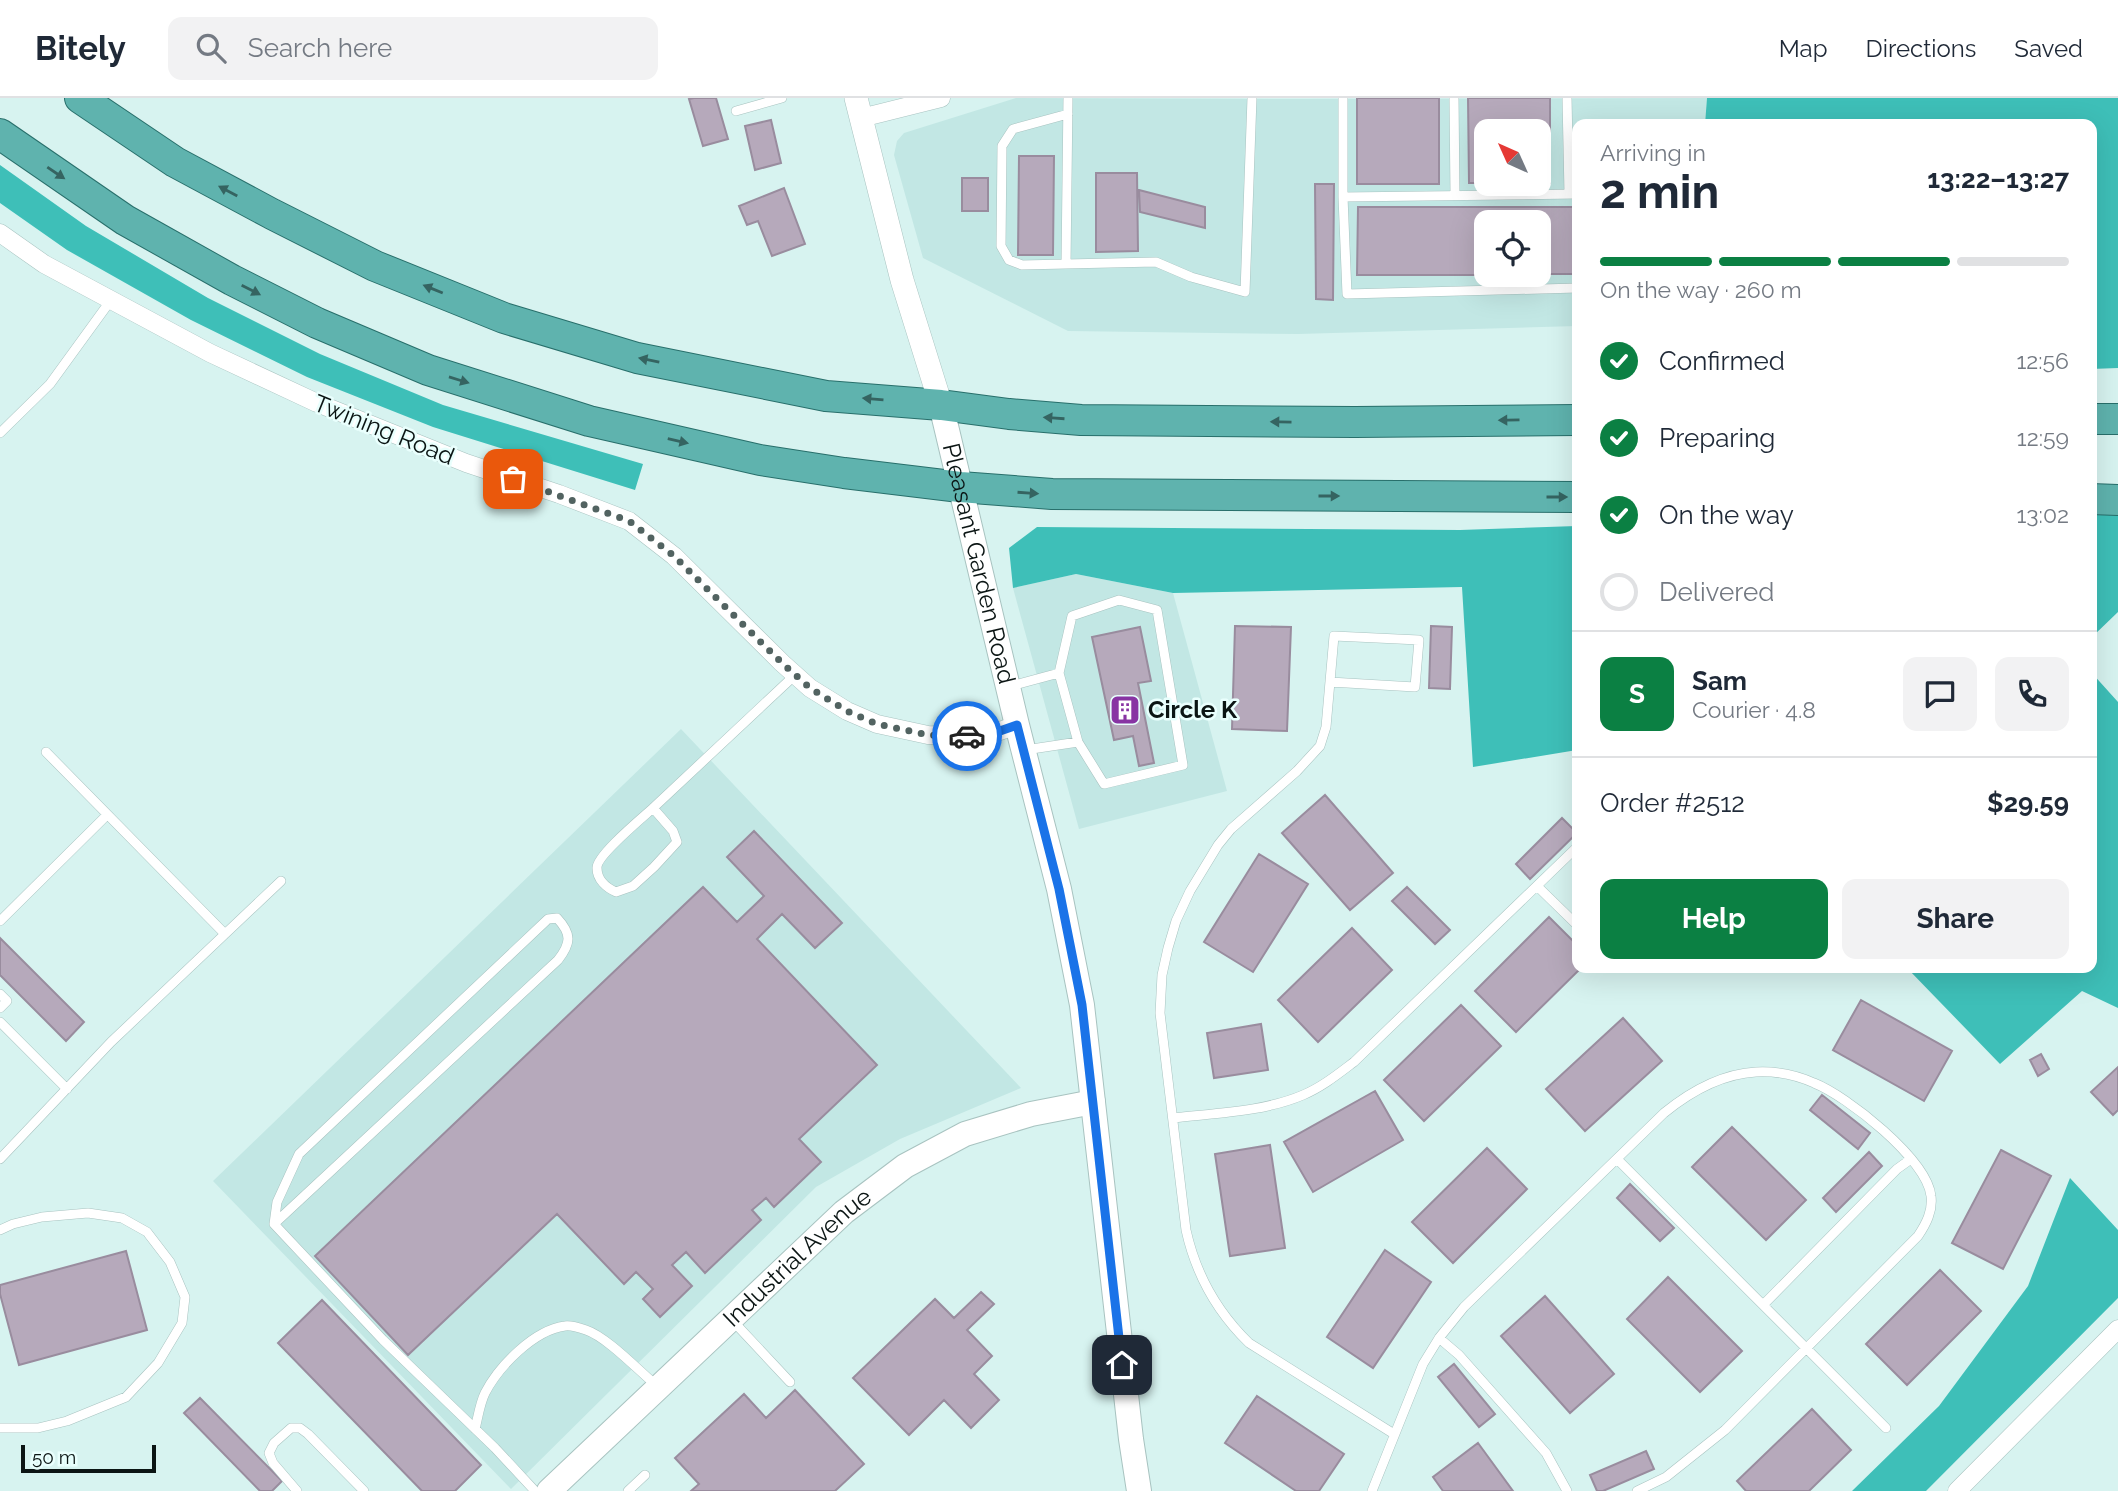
<!DOCTYPE html>
<meta charset="utf-8">
<style>
body{margin:0;font-family:Raleway,sans-serif;background:#f2f2f3;color:#1f2937;height:100vh;display:flex;flex-direction:column;font-size:26px;white-space:nowrap}
*{box-sizing:border-box;margin:0}
p{font-size:23px;color:#747a83}
.icon{flex:none;width:38px;height:38px;fill:none;stroke:currentColor;stroke-width:2;stroke-linecap:round;stroke-linejoin:round}
.map{position:relative;flex:1;overflow:hidden}
.sheet{position:absolute;left:1572px;top:21px;width:525px;height:854px;display:flex;flex-direction:column;background:#fff;border-radius:14px;box-shadow:0 7px 28px #0002}
.sheet>*{flex:none}
.needle{width:46px;rotate:315deg}
.tools{position:absolute;left:1474px;top:21px;display:grid;gap:14px}
.tools a{display:grid;place-items:center;width:77px;height:77px;border-radius:14px;background:#fff;box-shadow:0 7px 28px #0002;font-size:35px}
.scale{position:absolute;left:21px;bottom:18px;width:135px;box-sizing:border-box;padding-left:7px;border:4px solid #0b1514;border-top:0;font-size:19px;line-height:24px;white-space:nowrap;color:#0b1514;-webkit-text-stroke:5px #e9fffd;paint-order:stroke}
.pin{position:absolute;display:grid;place-items:center;width:60px;height:60px;color:#fff;margin:-30px;border-radius:14px;box-shadow:0 4px 10px #0006}
.courier{position:absolute;display:grid;place-items:center;width:70px;height:70px;margin:-35px;border:5px solid #1a73e8;border-radius:50%;background:#fff;color:#222;box-shadow:0 2px 9px #0007}
.headline em{font-style:normal;font-weight:700}
.headline div{display:flex;flex-direction:column-reverse}
.headline{display:flex;align-items:center;justify-content:space-between;height:119px;padding:0 28px}
h1{font-size:46px;font-weight:700;line-height:52px}
.bar{display:grid;grid-template-columns:repeat(4,1fr);gap:10px 7px;align-content:center;height:84px;padding:0 28px}
.bar i{height:9px;border-radius:5px;background:#e0e1e3}
.bar .active{background:#0b8043}
.bar p{grid-column:span 4}
.line{display:flex;align-items:center;gap:18px;padding:0 28px;border-top:2px solid #e0e1e3}
.line div{flex:1}
.round{display:grid;place-items:center;flex:none;width:74px;height:74px;border-radius:14px;background:#f2f2f3}
ol{padding:0 28px;list-style:none}
li{display:flex;align-items:center;gap:21px;height:77px}
li p{margin-inline-start:auto}
li .icon{padding:7px;border-radius:50%;background:#0b8043;color:#fff;stroke-width:4}
li:last-child{color:#747a83}
li i{width:38px;height:38px;border:4px solid #e0e1e3;border-radius:50%}
.button{display:flex;gap:14px;margin-top:auto;padding:14px 28px}
.button a{flex:1;height:80px;border-radius:14px;background:#0b8043;color:#fff;font-size:28px;font-weight:700;line-height:80px;text-align:center}
.button a+a{background:#f2f2f3;color:#1f2937}
header{display:flex;align-items:center;gap:42px;box-sizing:border-box;height:98px;padding:0 35px;background:#fff;border-bottom:2px solid #e0e1e3}
header strong{font-size:33px}
nav{display:flex;gap:38px;margin-inline-start:auto;font-size:24px}
.search{width:490px;height:63px;background:#f2f2f3;display:flex;align-items:center;gap:18px;box-sizing:border-box;padding:0 24px;border-radius:14px;color:#747a83;font-size:26px}
.map>svg:first-child{display:block}
</style>
<header>
<strong>Bitely</strong>
<div class="search"><svg class="icon" aria-label="search" viewBox="0 0 24 24"><circle cx="10" cy="10" r="6"/><path d="M15 15l6 6"/></svg>Search here</div>
<nav><a>Map</a><a>Directions</a><a>Saved</a></nav>
</header>
<div class="map">
<svg width="2118" height="1393" viewBox="0 0 2118 1393">
<rect width="100%" height="100%" fill="#d7f3f0"/>
<path fill="#c2e7e4" fill-rule="evenodd" d="M1016,0L1297,1L1707,0L1705,26H1577V228L1298,236L1068,233L923,160L894,57L897,43L904,35ZM1486,33H1538V86H1486ZM1486,124H1538V177H1486Z
M1076,476L1173,495L1227,693L1079,731L1013,490Z
M681,631L1021,990L900,1041L816,1089L511,1391L213,1083Z"/>
<path fill="#3ebfb8" d="M1707,0H2118V270L2091,271V26H1705Z
M0,67L86,128L208,200L320,256L443,307L643,366L635,392L433,329L307,279L191,222L67,152L0,105Z
M2091,412H2118V514L2091,540Z
M1577,428V652L1473,669L1462,489L1173,495L1076,476L1013,490L1009,450L1037,429L1460,432Z
M2091,574L2118,604V910L2082,893L2000,966L1907,870H2091Z
M2070,1080L2118,1132V1200L1926,1393H1852L1939,1308L2028,1188Z"/>
<path fill="#b6a9bb" stroke="#998c9e" stroke-width="2" d="M694,0H716L728,41L703,48L689,1Z
M1357,0H1439V86H1357Z
M1468,0H1550V85H1538V33H1486V85H1469Z
M771,22L781,65L755,72L745,28Z
M1019,58H1054L1053,157H1018Z
M1096,75H1137L1138,153L1096,154Z
M962,80H988V113H962Z
M1315,86H1334L1333,202L1316,201Z
M784,90L805,146L772,158L758,123L747,127L739,108Z
M1139,92L1205,109V130L1140,114Z
M1358,109H1577V176H1538V124H1486V177H1357Z
M1235,528L1291,529L1287,633L1232,631Z
M1431,528L1452,529L1450,591L1429,590Z
M1140,529L1151,583L1138,585L1154,665L1139,668L1133,638L1114,642L1092,539Z
M1325,697L1393,775L1350,812L1282,735Z
M1562,720L1577,735L1530,781L1516,766Z
M754,733L842,825L815,850L782,816L757,841L877,967L799,1041L821,1064L774,1109L766,1100L752,1112L761,1122L705,1175L686,1154L672,1167L692,1188L660,1219L643,1201L653,1191L636,1174L624,1186L557,1116L408,1257L315,1158L703,789L737,824L764,798L727,759Z
M1259,756L1308,786L1253,874L1204,844Z
M1407,789L1450,832L1435,846L1392,803Z
M1549,819L1577,847V870H1581L1516,934L1475,893Z
M1352,830L1392,872L1318,944L1278,902Z
M0,840L84,924L66,943L0,877Z
M1861,902L1952,953L1924,1003L1833,952Z
M1461,907L1501,948L1424,1023L1384,982Z
M1623,920L1662,963L1585,1033L1546,991Z
M1261,926L1268,972L1214,980L1207,935Z
M2041,956L2049,971L2038,978L2030,962Z
M2118,969V1012L2113,1017L2091,994Z
M1375,993L1403,1042L1313,1094L1284,1044Z
M1822,997L1870,1035L1858,1051L1810,1012Z
M1732,1029L1806,1102L1766,1142L1692,1069Z
M1270,1047L1285,1150L1230,1158L1215,1056Z
M1487,1050L1527,1091L1453,1165L1412,1124Z
M2001,1052L2051,1078L2003,1171L1952,1145Z
M1869,1054L1882,1068L1836,1114L1823,1100Z
M1630,1086L1674,1130L1660,1143L1617,1100Z
M1385,1152L1431,1184L1373,1270L1327,1239Z
M126,1153L147,1232L19,1267L0,1196V1187Z
M1940,1172L1981,1213L1907,1287L1866,1246Z
M1668,1179L1742,1253L1700,1294L1627,1221Z
M981,1194L994,1206L967,1232L992,1258L974,1276L999,1302L971,1330L944,1302L909,1337L853,1280L935,1201L954,1220Z
M1545,1198L1614,1276L1570,1315L1501,1238Z
M322,1202L481,1367L455,1393H422L278,1245Z
M1454,1266L1495,1316L1479,1329L1438,1279Z
M795,1292L864,1366L835,1393H691L699,1386L675,1360L744,1296L766,1320Z
M1257,1298L1344,1356L1319,1393H1296L1225,1345Z
M200,1300L282,1383L272,1393H260L184,1315Z
M1812,1311L1851,1352L1809,1393H1746L1737,1383Z
M1478,1345L1513,1393H1443L1433,1379Z
M1646,1353L1654,1371L1603,1393H1597L1590,1377Z"/>
<g fill="none" stroke-linecap="round" stroke-linejoin="round">
<g stroke="#a8c3c0" stroke-width="10">
<path id="service" d="M1068,0L1066,166L1156,164L1191,179L1245,194L1252,0
M1454,0L1455,97
M1567,0L1569,96
M736,13L782,0
M1577,96L1343,99L1347,196L1577,190
M1343,99V0
M1066,166L1022,167L1009,162L1001,148L1002,48L1013,31L1068,16
M0,335L50,286L111,202
M1059,575L1078,644
M1330,584L1415,589L1419,542L1334,538L1326,629L1320,648L1297,673L1231,731L1218,747L1190,793L1176,823L1168,850L1162,877L1160,915L1186,1132C1196,1177 1216,1213 1249,1245L1394,1336
M1011,588L1059,575L1072,518L1119,502L1157,512L1183,667L1104,686L1078,644L1025,652
M46,654L225,836
M653,710L673,733L677,744L654,769L633,788L616,794C607,790 597,782 597,770C596,758 642,720 653,710L795,577
M1537,788L1577,827
M557,820C572,836 571,845 558,862L274,1126L277,1104L299,1056L548,821Z
M0,823L107,717
M0,896L7,903L0,910
M0,924L67,991
M1173,1020C1216,1015 1263,1014 1303,997C1322,989 1338,976 1354,964L1575,751L1577,752
M0,1061L111,944L281,783
M1617,1061L1886,1330
M274,1126L383,1242L495,1350L535,1393
M0,1132L13,1126L42,1119L88,1115L122,1120L147,1134L170,1164L185,1199L182,1225L158,1265L126,1299L67,1323L38,1330H0
M1764,1206L1897,1071L1911,1061
M732,1222L790,1284
M1439,1240L1459,1257L1546,1355L1567,1393
M475,1331C478,1319 480,1305 485,1295C499,1268 534,1232 565,1228C571,1227 580,1230 586,1232C607,1239 639,1273 657,1288
M297,1393L273,1365L269,1355L274,1345L291,1330H300L308,1336L364,1393
M628,1393L645,1377
M1372,1393L1423,1266L1439,1240L1464,1209L1664,1015C1691,993 1721,976 1756,974C1775,973 1796,977 1814,985C1847,998 1927,1061 1931,1098C1933,1113 1926,1126 1918,1138L1725,1332L1666,1379L1637,1393"/>
</g>
<g stroke="#a8c3c0" stroke-width="19">
<path id="minor" d="M861,20L941,0
M0,135L44,166L210,255L317,305L466,365L559,396L629,423L674,458L782,565L810,590L847,613L877,626L928,637L966,638L997,634L1017,627
M1957,1393L2118,1231"/>
</g>
<g stroke="#a8c3c0" stroke-width="24">
<path id="tertiary" d="M856,0L902,182L941,307"/>
</g>
<g stroke="#a8c3c0" stroke-width="26">
<g id="secondary">
<path id="s1" d="M941,307L1017,627L1059,791L1082,907L1131,1341L1139,1393"/>
<path id="s2" d="M549,1393L844,1114L905,1068L965,1036L1031,1016L1093,1004"/>
</g>
</g>
<g stroke="#286f6b" stroke-width="32">
<path id="trunk" d="M80,0L175,64L272,116L375,168L504,220L637,260L826,298L941,307L1009,316L1081,322L1355,324L1577,322
M0,36L125,122L232,182L317,225L428,272L589,323L760,362L844,375L960,389L1052,396L1577,399
M2091,321H2118
M2091,401L2118,402"/>
</g>
<use href="#service" stroke="#fff" stroke-width="9"/>
<use href="#minor" stroke="#fff" stroke-width="18"/>
<use href="#tertiary" stroke="#fff" stroke-width="23"/>
<use href="#secondary" stroke="#fff" stroke-width="24"/>
<use href="#trunk" stroke="#5fb3ae" stroke-width="30"/>
</g>
<defs><path id="oneway-solid" d="M-6-.8H1V-3.2L6.5 0L1 3.2V.8H-6Z" transform="scale(1.75)"/></defs>
<g fill="#356461">
<use href="#oneway-solid" transform="translate(56 75) rotate(34)"/>
<use href="#oneway-solid" transform="translate(228 93) rotate(-152)"/>
<use href="#oneway-solid" transform="translate(433 191) rotate(-158)"/>
<use href="#oneway-solid" transform="translate(251 192) rotate(27)"/>
<use href="#oneway-solid" transform="translate(649 262) rotate(-169)"/>
<use href="#oneway-solid" transform="translate(459 282) rotate(17)"/>
<use href="#oneway-solid" transform="translate(873 301) rotate(-175)"/>
<use href="#oneway-solid" transform="translate(1054 320) rotate(-176)"/>
<use href="#oneway-solid" transform="translate(1509 322) rotate(179)"/>
<use href="#oneway-solid" transform="translate(1281 324) rotate(-179)"/>
<use href="#oneway-solid" transform="translate(678 343) rotate(13)"/>
<use href="#oneway-solid" transform="translate(1028 395) rotate(4)"/>
<use href="#oneway-solid" transform="translate(1329 398)"/>
<use href="#oneway-solid" transform="translate(1557 399)"/>
</g>
<g fill="none" stroke-linecap="round" stroke-linejoin="round">
<path stroke="#526361" stroke-width="7" stroke-dasharray="0 12.6" d="M513,381L629,423L674,458L782,565L810,590L847,613L877,626L928,637L967,638"/>
<path stroke="#1a73e8" stroke-width="9" d="M967,638L997,634L1017,627L1059,791L1082,907L1122,1267"/>
</g>
<defs>
<g id="building-square" transform="scale(1.575)"><rect x="-9" y="-9" width="18" height="18" rx="4" fill="#8834a3" stroke="#e9fffd"/><path d="M-4-6H4V6H1V3H-1V6H-4ZM-2.5-4.3h1.7v1.8h-1.7ZM.8-4.3h1.7v1.8H.8ZM-2.5-1h1.7V.8h-1.7ZM.8-1h1.7V.8H.8Z" fill="#fff"/></g>
</defs>
<g fill-rule="evenodd">
<use href="#building-square" x="1125" y="612"/>
</g>
<g text-anchor="middle" stroke-width="5" stroke-linejoin="round" paint-order="stroke">
<g font-size="24" fill="#0b1514" stroke="#e9fffd">
<text transform="translate(384 332) rotate(22)" y="8">Twining Road</text>
<text dy="8" stroke="none"><textPath href="#s1" startOffset="163">Pleasant Garden Road</textPath></text>
<text dy="8" stroke="none"><textPath href="#s2" startOffset="341">Industrial Avenue</textPath></text>
</g>
<g font-size="24" font-weight="bold" fill="#0b1514" stroke="#e9fffd" text-anchor="start">
<text x="1148" y="620">Circle K</text>
</g>
</g>
</svg>
<div class="tools">
<a><svg class="needle" viewBox="-14 -14 28 28"><path d="M0-13l5 13h-10z" fill="#e53935"/><path d="M0 13l5-13h-10z" fill="#747a83"/></svg></a>
<a><svg class="icon" aria-label="locate" viewBox="0 0 24 24"><circle cx="12" cy="12" r="6"/><path d="M12 2v4M12 18v4M2 12h4M18 12h4"/></svg></a>
</div>
<div class="scale">50 m</div>
<div class="pin" style="left:513px;top:381px;background:#ea580c"><svg class="icon" aria-label="bag" viewBox="0 0 24 24"><path d="M5 8h14l-1 12H6zM9 8a3 3 0 0 1 6 0"/></svg></div>
<div class="pin" style="left:1122px;top:1267px;background:#1f2937"><svg class="icon" aria-label="home" viewBox="0 0 24 24"><path d="M3 11l9-7 9 7M6 9v11h12V9"/></svg></div>
<div class="courier" style="left:967px;top:638px"><svg class="icon" aria-label="car" viewBox="0 0 24 24"><path d="M5 17H2v-5l4-1 3-4h7l3 4 3 1v5h-3M9 17h6M6 11h13"/><circle cx="7" cy="17" r="2"/><circle cx="17" cy="17" r="2"/></svg></div>
<section class="sheet">
<div class="headline"><div><h1>2 min</h1><p>Arriving in</p></div><em>13:22–13:27</em></div>
<div class="bar"><i class="active"></i><i class="active"></i><i class="active"></i><i></i><p>On the way · 260 m</p></div>
<ol>
<li><svg class="icon" aria-label="check" viewBox="0 0 24 24"><path d="M5 12l5 5 9-10"/></svg>Confirmed<p>12:56</p></li>
<li><svg class="icon" aria-label="check" viewBox="0 0 24 24"><path d="M5 12l5 5 9-10"/></svg>Preparing<p>12:59</p></li>
<li><svg class="icon" aria-label="check" viewBox="0 0 24 24"><path d="M5 12l5 5 9-10"/></svg>On the way<p>13:02</p></li>
<li><i></i>Delivered</li>
</ol>
<div class="line" style="height:126px"><b class="round" style="background:#0b8043;color:#fff">S</b><div><b>Sam</b><p>Courier · 4.8</p></div><a class="round"><svg class="icon" aria-label="chat" viewBox="0 0 24 24"><path d="M4 5h16v11H9l-5 4z"/></svg></a><a class="round"><svg class="icon" aria-label="phone" viewBox="0 0 24 24"><path d="M5 4h4l2 5-3 2q2 4 5 5l2-3 5 2v4C11 20 4 13 5 4z"/></svg></a></div>
<div class="line" style="height:91px"><div>Order #2512</div><b>$29.59</b></div>
<div class="button"><a>Help</a><a>Share</a></div>
</section>
</div>
